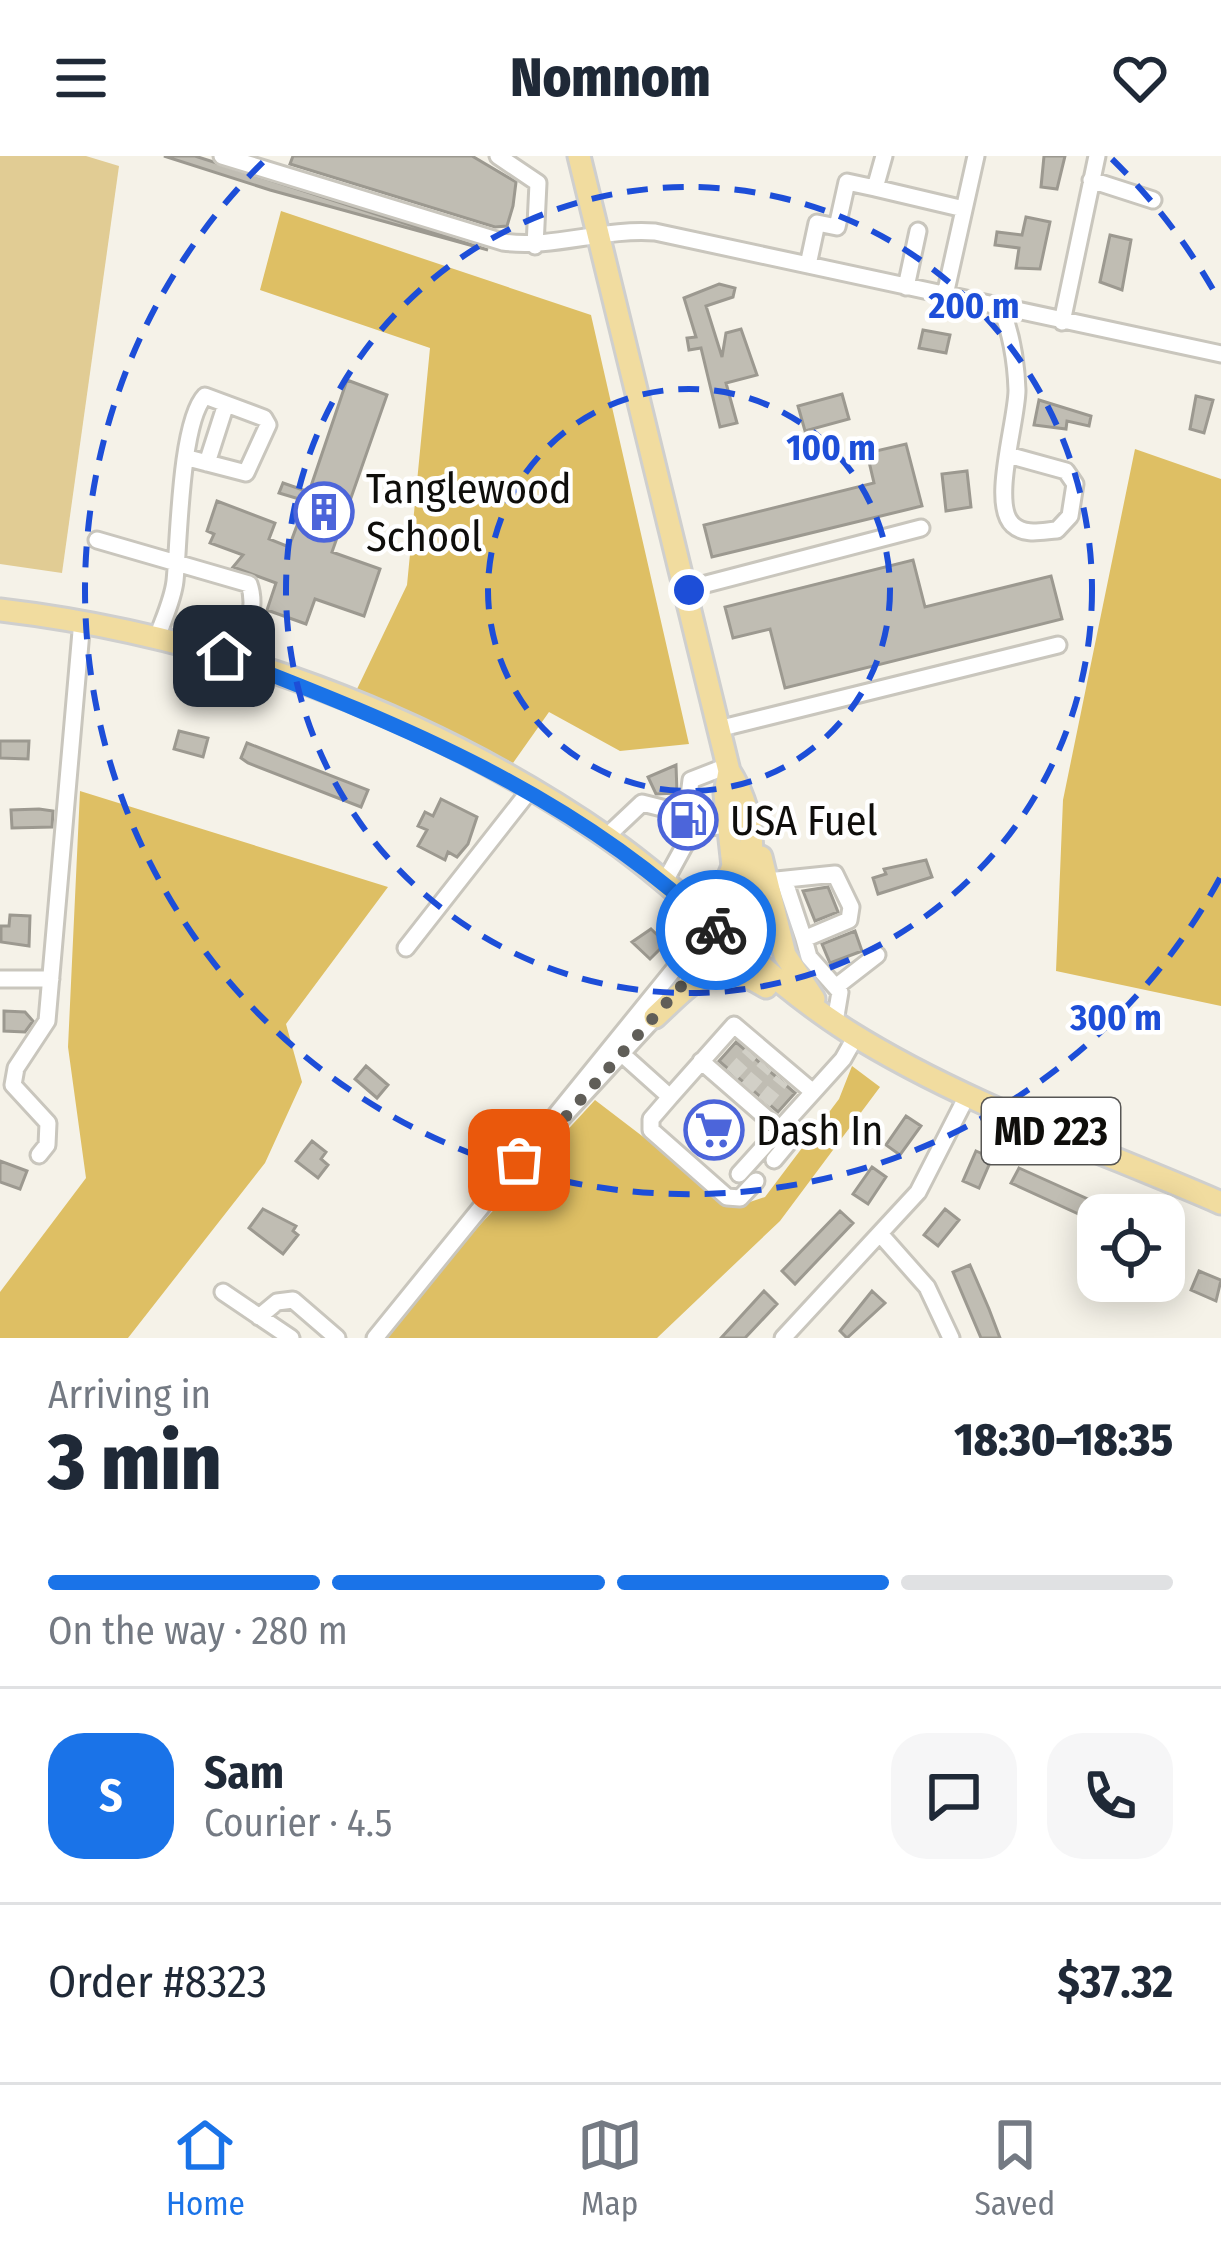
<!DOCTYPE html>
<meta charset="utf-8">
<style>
body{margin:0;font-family:"Fira Sans Condensed",sans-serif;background:#f6f6f7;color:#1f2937;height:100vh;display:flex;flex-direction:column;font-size:45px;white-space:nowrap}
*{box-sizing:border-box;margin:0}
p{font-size:39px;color:#747a83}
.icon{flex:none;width:66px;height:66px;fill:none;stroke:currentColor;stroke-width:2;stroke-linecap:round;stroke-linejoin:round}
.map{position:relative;height:1182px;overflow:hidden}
.panel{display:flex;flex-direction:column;background:#fff;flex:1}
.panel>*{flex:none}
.tools{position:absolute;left:1077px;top:1038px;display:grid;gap:24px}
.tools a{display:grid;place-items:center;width:108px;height:108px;border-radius:24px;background:#fff;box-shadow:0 6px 30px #0003;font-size:60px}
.pin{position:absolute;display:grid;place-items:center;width:102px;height:102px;color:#fff;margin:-51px;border-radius:24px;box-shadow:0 6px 18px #0006}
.courier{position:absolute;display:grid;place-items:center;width:120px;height:120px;margin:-60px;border:9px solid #1a73e8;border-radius:50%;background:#fff;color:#222;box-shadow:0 3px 15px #0007}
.headline em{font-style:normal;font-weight:800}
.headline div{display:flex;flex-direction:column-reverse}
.headline{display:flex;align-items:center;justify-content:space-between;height:204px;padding:0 48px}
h1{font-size:78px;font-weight:800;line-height:90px}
.bar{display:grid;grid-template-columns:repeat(4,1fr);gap:18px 12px;align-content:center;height:144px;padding:0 48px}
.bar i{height:15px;border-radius:9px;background:#e0e1e3}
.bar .selected{background:#1a73e8}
.bar p{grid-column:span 4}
.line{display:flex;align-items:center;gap:30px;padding:0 48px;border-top:3px solid #e0e1e3}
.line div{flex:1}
.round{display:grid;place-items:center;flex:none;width:126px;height:126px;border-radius:36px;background:#f6f6f7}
header{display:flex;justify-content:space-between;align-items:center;height:156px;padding:0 48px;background:#fff;font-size:54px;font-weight:800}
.tabs{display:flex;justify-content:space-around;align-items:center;height:168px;border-top:3px solid #e0e1e3;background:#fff;font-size:33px;color:#747a83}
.tabs a{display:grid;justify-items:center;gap:6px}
.tabs .selected{color:#1a73e8}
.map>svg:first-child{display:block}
</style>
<header><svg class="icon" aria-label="menu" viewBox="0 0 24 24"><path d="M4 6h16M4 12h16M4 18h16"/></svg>Nomnom<svg class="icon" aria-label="heart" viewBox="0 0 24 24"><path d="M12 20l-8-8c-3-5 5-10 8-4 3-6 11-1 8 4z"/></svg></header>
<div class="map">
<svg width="1221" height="1182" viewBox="0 0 1221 1182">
<rect width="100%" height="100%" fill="#f5f2e8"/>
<path fill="#e1cc94" d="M0,0H86L119,10L62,417L0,408Z"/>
<path fill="#debf64" d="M281,55L591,159L689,588L620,595L549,556L513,607L357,533L407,429L430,192L260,134Z
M1135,293L1221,323V850L1056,815L1063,644Z
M80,635L388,731L286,868L302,926L265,1007L128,1182H0V1136L86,1022L68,891Z
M852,910L880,931L780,1065L657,1182H376L595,944L735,1051L765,1041L839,943Z"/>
<path fill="#c0bdb3" stroke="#9c9990" stroke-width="3" d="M164,0H195L488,94L270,34Z
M293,0H472L516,26L513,50L507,70L495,71L290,8Z
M1044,0H1065L1057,33L1041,31Z
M1026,61L1050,66L1040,113L1016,112L1019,92L995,89L997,76L1022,79Z
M1110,79L1131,84L1122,134L1100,126Z
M719,128L735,132L733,141L706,150L722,201L726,177L741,173L757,219L726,227L737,267L720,271L701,192L689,194L687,182L696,181L684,142Z
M923,174L950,179L946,197L919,192Z
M347,224L387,239L332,396L380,413L364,460L315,443L306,468L267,454L276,427L233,411L243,399L210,387L214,378L207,375L217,345L275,367L269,383L289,391L306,345L279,337L283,327L309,336Z
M842,238L849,263L805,275L798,250Z
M1196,240L1213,244L1204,277L1190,273Z
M1039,244L1091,260L1089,270L1067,265L1066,273L1034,269Z
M906,288L922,350L712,401L704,369L874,327L867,297Z
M967,315L971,351L946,355L942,318Z
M913,404L925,451L1051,420L1062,463L785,532L770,473L733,482L725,451Z
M179,575L208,582L203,601L174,593Z
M0,585H29L28,603L0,602Z
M247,587L368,634L361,651L248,607L241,602Z
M676,609L677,637L656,638L648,621Z
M441,643L477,661L468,688L457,701L448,696L445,704L418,690L427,674L418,670L425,656L433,660Z
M39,653L53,655L52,671L12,672L11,654Z
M926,704L932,721L878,738L873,722L886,718L884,713Z
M828,731L838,756L815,765L803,735Z
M10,759L30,760L29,790L1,786V770H9Z
M651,773L666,787L650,803L632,786Z
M855,775L862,795L830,807L822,788Z
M4,855L25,856L33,865L25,876L4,875Z
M736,886L795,937L778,956L719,905Z
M366,910L388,929L377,942L355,923Z
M706,950L737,977L721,997L690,970Z
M906,960L921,970L900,999L886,989Z
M312,985L326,996L321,1003L328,1009L318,1022L296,1005Z
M976,995L992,1002L979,1032L963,1025Z
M0,1005L27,1015L20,1033L0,1026Z
M872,1011L886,1021L868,1048L853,1038Z
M1019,1012L1090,1044L1083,1060L1011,1027Z
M263,1053L296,1070L293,1075L298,1079L283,1098L249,1072Z
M945,1053L959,1064L938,1090L924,1079Z
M840,1055L853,1067L795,1128L782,1115Z
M970,1109L989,1153L1000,1182H981L953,1116Z
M1199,1115L1221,1124L1216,1145L1191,1134Z
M764,1135L777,1148L745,1182H721Z
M872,1135L885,1147L847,1182L840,1175Z"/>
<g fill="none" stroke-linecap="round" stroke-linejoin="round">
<path stroke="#d2d0c7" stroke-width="15" stroke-dasharray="15 8" stroke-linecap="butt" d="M732,918L751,897
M747,932L766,910
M764,946L782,924"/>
<g stroke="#c9c6bd" stroke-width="21">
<path id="minor" d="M222,0L503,86C553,93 603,72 655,76L1221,198
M498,0L538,27L535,90
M1091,24L1153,44
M875,32L964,53
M808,109L817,67L837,71L847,26L875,32L884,0
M906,131L918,75
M945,139L976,0
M1001,152C1012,179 1016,204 1017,234C1017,265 990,349 1013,369C1025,380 1042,375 1057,374L1070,360L1075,328L1066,315L1008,299
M1062,166L1097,0
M207,307L226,248
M97,384L249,428C258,453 245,480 236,504
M687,433L921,372
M158,479C164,462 173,443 175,425C179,387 180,266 205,240L264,262L268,269L246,317L188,302
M718,573L1058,489
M689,640L691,624L727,610
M606,681L642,647L666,653L693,674L730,668
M767,725L835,718L851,751L849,764L804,783L785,726
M664,727L693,674
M804,783L809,801L840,836L835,866
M406,792L530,634
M0,823H51
M687,825L724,782
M837,830L877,799
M622,898L670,941L734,869L813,936
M701,905L779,973
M670,941L651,963V974L727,1041L740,1042L756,1025
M537,989L659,857
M39,999L47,989L48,967L13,929L16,912L47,865L82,464
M774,1004L789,986L784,968
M739,1018L843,903L856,880
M881,1079L927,1131L951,1182
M223,1136L291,1182
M259,1161L277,1146L293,1144L337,1182
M375,1182L710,769
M783,1182L918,1036L968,938"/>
</g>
<g stroke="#cfcfce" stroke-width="27">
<path id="major" d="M579,0L729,615C762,667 758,732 724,782
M0,454C213,479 431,559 608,682C693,742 761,820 849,876C964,948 1097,993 1221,1047
M761,701L785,799L814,843
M710,769L733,710L725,638L729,615
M655,861C693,826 713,797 766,831"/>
</g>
<use href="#minor" stroke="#fff" stroke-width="15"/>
<use href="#major" stroke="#f1dc9f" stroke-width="21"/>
</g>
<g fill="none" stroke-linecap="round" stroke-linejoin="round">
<path stroke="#605e58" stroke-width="12" stroke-dasharray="0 21.6" d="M519,1004L553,975L724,782L716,774"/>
<path stroke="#1a73e8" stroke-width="15" d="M224,500C404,570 574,638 716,774"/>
</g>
<g fill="none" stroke="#1d4ed8" stroke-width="6" stroke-dasharray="21 15">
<circle cx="689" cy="434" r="201"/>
<circle cx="689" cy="434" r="403"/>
<path d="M1220 722A604 604 0 1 1 266 3M1112 3A604 604 0 0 1 1220 146"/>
</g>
<defs>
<g id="building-ring" transform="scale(3)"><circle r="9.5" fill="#fff" stroke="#4c65da" stroke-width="1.5"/><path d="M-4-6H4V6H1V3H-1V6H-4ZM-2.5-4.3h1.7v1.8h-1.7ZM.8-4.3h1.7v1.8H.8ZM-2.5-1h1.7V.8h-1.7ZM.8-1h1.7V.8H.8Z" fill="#4c65da"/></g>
<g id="fuel-ring" transform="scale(3)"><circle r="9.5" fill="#fff" stroke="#4c65da" stroke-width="1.5"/><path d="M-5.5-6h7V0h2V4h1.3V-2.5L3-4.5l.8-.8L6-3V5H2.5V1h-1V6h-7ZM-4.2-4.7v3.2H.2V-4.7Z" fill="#4c65da"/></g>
<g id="supermarket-ring" transform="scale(3)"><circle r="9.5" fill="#fff" stroke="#4c65da" stroke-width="1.5"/><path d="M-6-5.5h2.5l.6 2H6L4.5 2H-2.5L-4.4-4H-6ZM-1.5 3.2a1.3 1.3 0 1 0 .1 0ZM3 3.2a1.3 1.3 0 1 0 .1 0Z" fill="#4c65da"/></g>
</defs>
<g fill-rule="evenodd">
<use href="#building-ring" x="324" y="356"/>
<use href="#fuel-ring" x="688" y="664"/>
<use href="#supermarket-ring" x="714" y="974"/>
</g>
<g text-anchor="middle" stroke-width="9" stroke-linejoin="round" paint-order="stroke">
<rect fill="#fff" stroke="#575654" stroke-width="3" x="982" y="942" width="138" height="66" rx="9"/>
<g font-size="39" font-weight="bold" fill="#0f0e0b">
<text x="1051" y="989">MD 223</text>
</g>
<g font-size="42" fill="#0f0e0b" stroke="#fff" text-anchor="start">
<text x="366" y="347">Tanglewood<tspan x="366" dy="48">School</tspan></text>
<text x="730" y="679">USA Fuel</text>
<text x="756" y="989">Dash In</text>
</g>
</g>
<circle cx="689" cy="434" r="18" fill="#1d4ed8" stroke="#fff" stroke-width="6"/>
<g font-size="36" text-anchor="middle" font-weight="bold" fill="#1d4ed8" stroke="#fff" stroke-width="9" stroke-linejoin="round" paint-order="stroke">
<text x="974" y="162">200 m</text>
<text x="831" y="304">100 m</text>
<text x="1116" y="874">300 m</text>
</g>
</svg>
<div class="tools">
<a><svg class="icon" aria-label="locate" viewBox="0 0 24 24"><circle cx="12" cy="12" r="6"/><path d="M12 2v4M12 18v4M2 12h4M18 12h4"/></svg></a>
</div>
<div class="pin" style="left:519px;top:1004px;background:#ea580c"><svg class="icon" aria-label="bag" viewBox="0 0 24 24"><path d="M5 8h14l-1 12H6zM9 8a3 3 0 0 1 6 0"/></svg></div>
<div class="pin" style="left:224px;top:500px;background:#1f2937"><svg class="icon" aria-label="home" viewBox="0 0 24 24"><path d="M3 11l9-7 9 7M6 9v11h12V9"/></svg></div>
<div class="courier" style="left:716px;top:774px"><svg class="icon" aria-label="bike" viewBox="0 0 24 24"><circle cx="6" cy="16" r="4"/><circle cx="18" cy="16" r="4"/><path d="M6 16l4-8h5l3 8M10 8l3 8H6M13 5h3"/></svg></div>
</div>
<section class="panel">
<div class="headline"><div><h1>3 min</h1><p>Arriving in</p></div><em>18:30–18:35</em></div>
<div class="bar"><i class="selected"></i><i class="selected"></i><i class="selected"></i><i></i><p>On the way · 280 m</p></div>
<div class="line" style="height:216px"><b class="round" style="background:#1a73e8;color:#fff">S</b><div><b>Sam</b><p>Courier · 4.5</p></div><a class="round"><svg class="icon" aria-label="chat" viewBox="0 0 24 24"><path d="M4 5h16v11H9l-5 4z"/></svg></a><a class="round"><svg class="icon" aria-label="phone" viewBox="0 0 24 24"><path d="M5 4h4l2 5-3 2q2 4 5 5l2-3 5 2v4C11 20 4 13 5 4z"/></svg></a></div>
<div class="line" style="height:156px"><div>Order #8323</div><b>$37.32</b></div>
</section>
<nav class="tabs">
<a class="selected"><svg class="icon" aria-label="home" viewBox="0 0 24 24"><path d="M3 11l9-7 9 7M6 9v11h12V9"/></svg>Home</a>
<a><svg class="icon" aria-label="map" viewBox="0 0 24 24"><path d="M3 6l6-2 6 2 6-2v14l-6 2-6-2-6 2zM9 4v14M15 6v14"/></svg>Map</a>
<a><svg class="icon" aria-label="saved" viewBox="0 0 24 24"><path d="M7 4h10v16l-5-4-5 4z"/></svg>Saved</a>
</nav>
